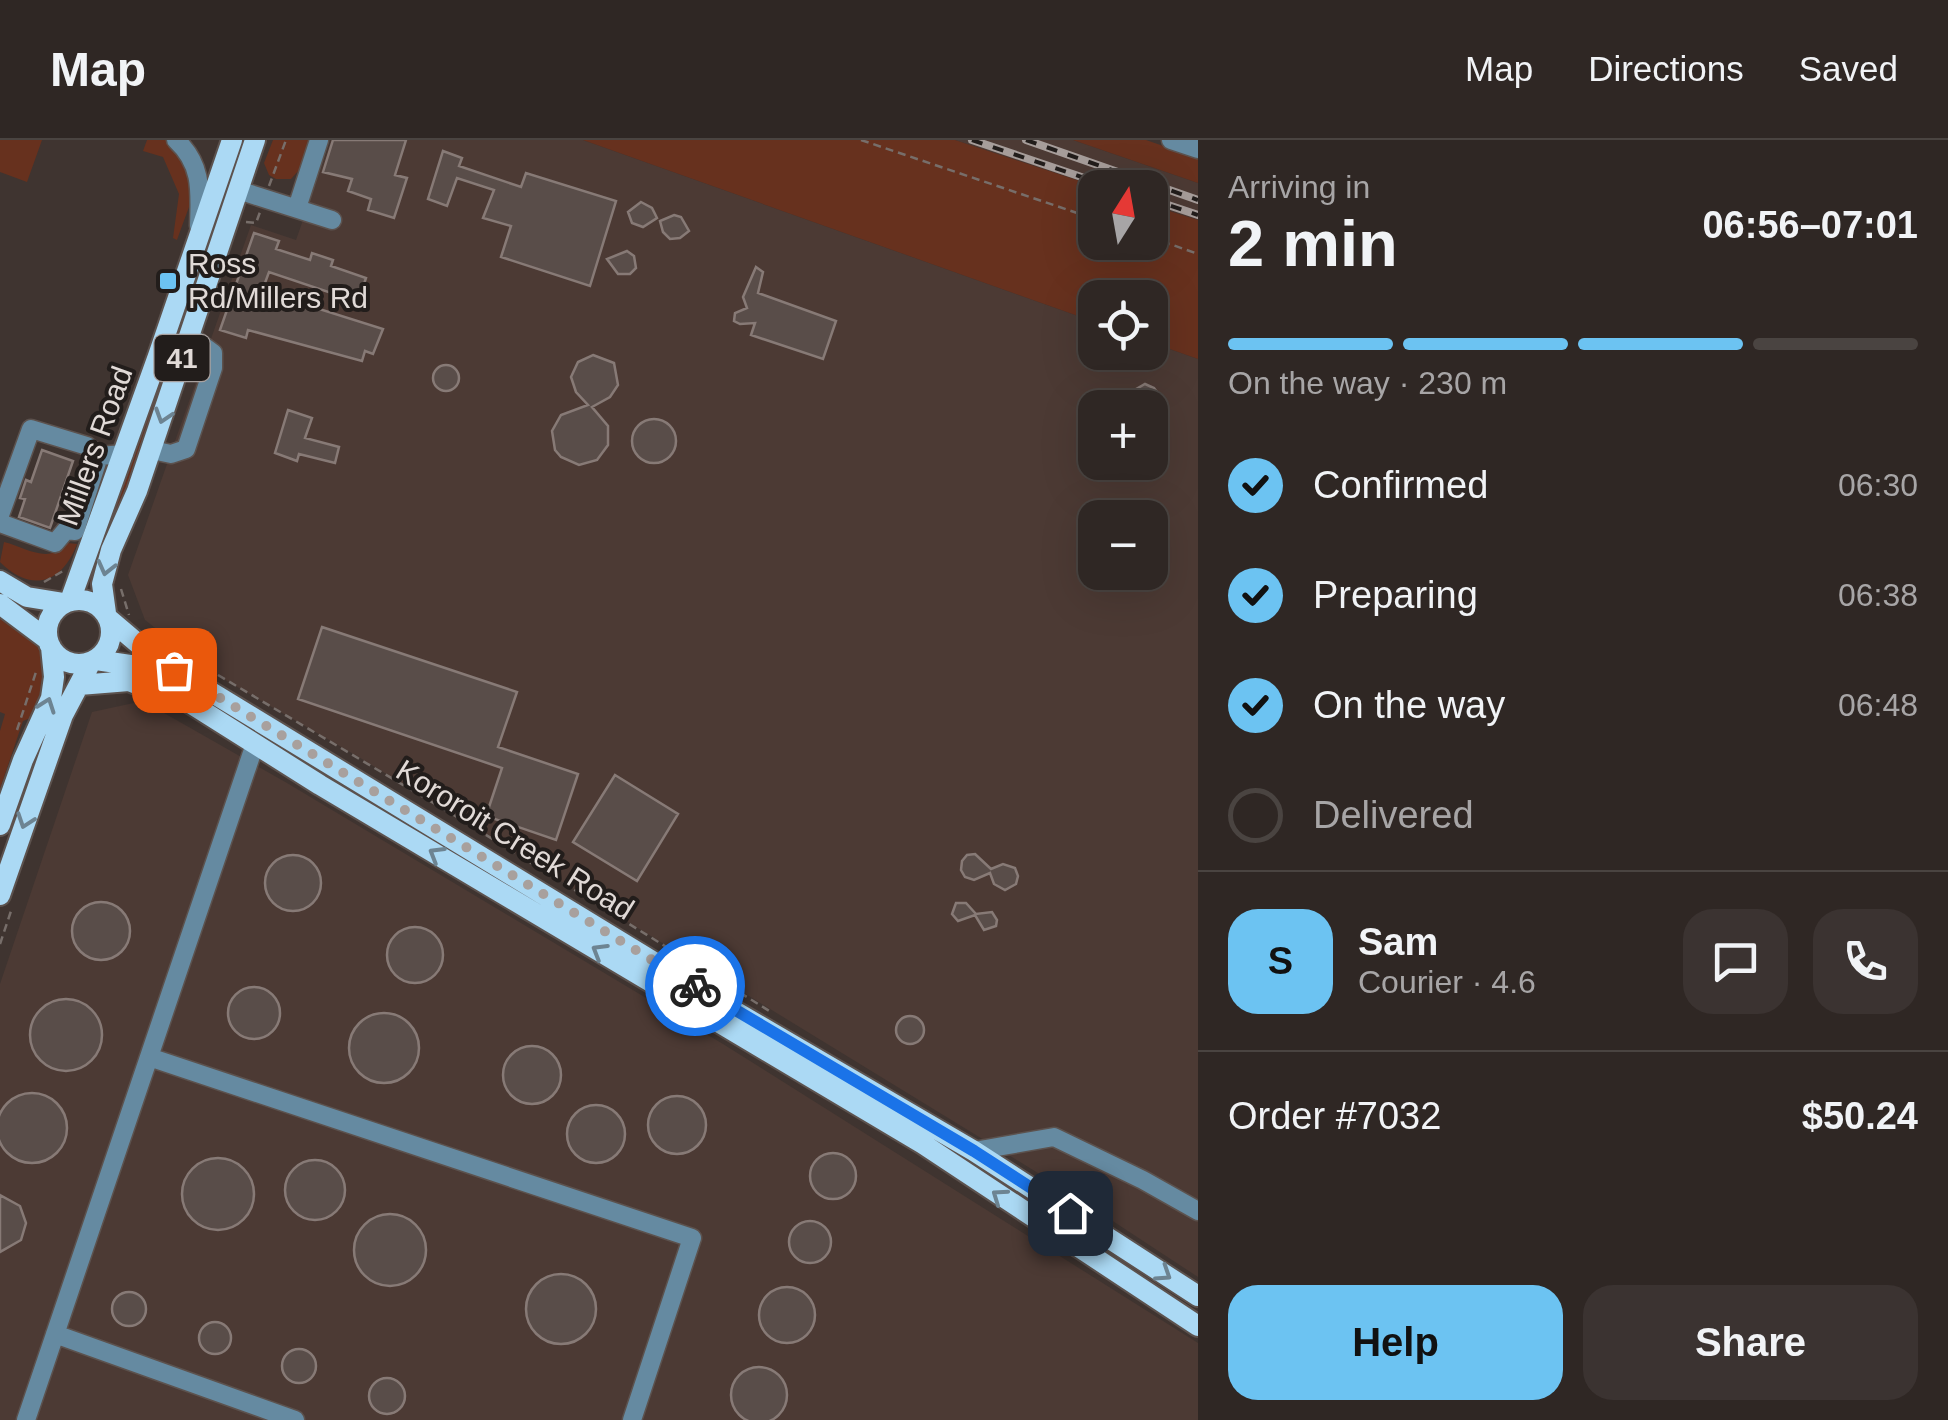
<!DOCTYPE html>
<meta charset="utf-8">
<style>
body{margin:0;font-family:Helvetica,sans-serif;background:#3b3331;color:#f1f3f6;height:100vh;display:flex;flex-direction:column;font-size:38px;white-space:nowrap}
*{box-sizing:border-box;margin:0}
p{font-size:32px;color:#a7a5a6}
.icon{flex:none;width:55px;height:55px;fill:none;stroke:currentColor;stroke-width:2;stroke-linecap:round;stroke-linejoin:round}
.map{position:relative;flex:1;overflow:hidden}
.details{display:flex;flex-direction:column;background:#2f2724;width:750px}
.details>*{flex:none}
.needle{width:65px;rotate:11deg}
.controls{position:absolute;left:1078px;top:30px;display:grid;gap:20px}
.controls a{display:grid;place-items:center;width:90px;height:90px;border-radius:20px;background:#2f2724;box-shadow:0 10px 40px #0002,0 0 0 2px #4a4441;font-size:50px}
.pin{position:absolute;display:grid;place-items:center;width:85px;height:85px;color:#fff;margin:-42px;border-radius:20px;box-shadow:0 5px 15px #0006}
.courier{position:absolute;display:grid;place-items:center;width:100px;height:100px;margin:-50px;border:8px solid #1a73e8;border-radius:50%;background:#fff;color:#222;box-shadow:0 2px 12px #0007}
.summary em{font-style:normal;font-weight:800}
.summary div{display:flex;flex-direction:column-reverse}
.summary{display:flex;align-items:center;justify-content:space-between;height:170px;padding:0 30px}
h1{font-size:65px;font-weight:800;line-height:75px}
.bar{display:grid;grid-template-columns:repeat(4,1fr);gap:15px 10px;align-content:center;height:120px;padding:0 30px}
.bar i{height:12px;border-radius:8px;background:#4a4441}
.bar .current{background:#6cc3f2}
.bar p{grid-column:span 4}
.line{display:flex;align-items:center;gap:25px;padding:0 30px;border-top:2px solid #4a4441}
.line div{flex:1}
.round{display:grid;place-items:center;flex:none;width:105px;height:105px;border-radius:30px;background:#3b3331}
ol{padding:0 30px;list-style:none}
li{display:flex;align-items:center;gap:30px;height:110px}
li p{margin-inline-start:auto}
li .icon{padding:10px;border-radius:50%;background:#6cc3f2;color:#111;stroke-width:4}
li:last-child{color:#a7a5a6}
li i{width:55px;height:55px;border:5px solid #4a4441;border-radius:50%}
.button{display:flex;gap:20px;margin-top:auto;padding:20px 30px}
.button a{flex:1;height:115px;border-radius:30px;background:#6cc3f2;color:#111;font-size:40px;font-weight:800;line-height:115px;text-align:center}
.button a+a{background:#3b3331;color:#f1f3f6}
header{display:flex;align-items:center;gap:60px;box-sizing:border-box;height:140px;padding:0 50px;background:#2f2724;border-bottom:2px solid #4a4441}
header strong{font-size:48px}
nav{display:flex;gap:55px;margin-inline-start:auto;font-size:35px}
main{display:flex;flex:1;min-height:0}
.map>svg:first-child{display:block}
</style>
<header>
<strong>Map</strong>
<nav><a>Map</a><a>Directions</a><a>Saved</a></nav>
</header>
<main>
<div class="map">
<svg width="1198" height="1280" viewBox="0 0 1198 1280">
<rect width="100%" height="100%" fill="#3f3430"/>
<path fill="#4c3a34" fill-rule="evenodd" d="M331,0H583L1095,182V212H1150V202L1198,219V1137L1064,1049L357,616L213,533L145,480L128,435L251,85L296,100ZM1095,268H1150V322H1095ZM1095,378H1150V432H1095Z
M955,0H1073L1198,43V80L1150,65V48L1098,47Z
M143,561L287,643L723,904L1198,1203V1280H0V844L92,572Z"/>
<path fill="#67311e" d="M0,0H42L27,42L0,32Z
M147,0H168C208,38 193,53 177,100L173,98L179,54L163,17L143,11Z
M240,0H248L96,447L90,444L91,433Z
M273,0H309L300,29L291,39H276L269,35L264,23Z
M583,0H955L1098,47L1095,48V102H1150V65L1198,80V219L1150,202V158H1095V182Z
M1073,0H1146L1198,18V43Z
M4,402C28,408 48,425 68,403L77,404C62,444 31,453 0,422Z
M0,473L38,502L43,513L45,554L33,577L23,581L0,649V591L5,574L0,572Z"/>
<path fill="#594d49" stroke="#877a76" stroke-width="2.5" d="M333,0H406L395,35L407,38L394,78L368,70L371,59L348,51L352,39L323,32Z
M443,11L462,18L459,26L521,47L526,33L616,61L590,146L501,117L511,86L483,78L494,50L457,38L447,66L428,59Z
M641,62L652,68L657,78L643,87L632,83L628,72Z
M674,75L681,77L689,91L680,98L670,99L663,92L660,81Z
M254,93L279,101L276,109L310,120L312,113L333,120L331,126L366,138L358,162L269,132L262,151L383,189L373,214L365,211L362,221L248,190L246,198L220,190Z
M627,111L634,116L636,128L630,134H618L607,119Z
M756,127L763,132L758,153L836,181L823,219L751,195L755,183L740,184L734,181L735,173L747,168L743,157Z
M593,215L614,223L618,245L610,257L592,267L608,286V305L597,320L579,325L561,317L555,310L552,291L561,275L588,265L576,252L571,237L578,222Z
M433 238a13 13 0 1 1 26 0a13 13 0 1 1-26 0Z
M1145,244L1154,248L1160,256L1161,264L1150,282V268H1131L1129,262L1131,252Z
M288,270L312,278L305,298L339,307L335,323L299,314L297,321L275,313Z
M632 301a22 22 0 1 1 44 0a22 22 0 1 1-44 0Z
M42,310L73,321L50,388L19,377L25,359L20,358L26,340L31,342Z
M322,487L517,552L498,607L578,634L556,700L486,676L502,628L298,559Z
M615,635L678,674L637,741L573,702Z
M975,714L991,729L1003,724L1015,728L1018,736L1016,744L1005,750L994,744L990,733L974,740L965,737L961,730L962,721L967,715Z
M265 743a28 28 0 1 1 56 0a28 28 0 1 1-56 0Z
M72 791a29 29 0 1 1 58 0a29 29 0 1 1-58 0Z
M956,763H966L976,774L992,772L997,780L996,786L984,790L975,775L958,781L952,774Z
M387 815a28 28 0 1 1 56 0a28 28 0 1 1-56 0Z
M228 873a26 26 0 1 1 52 0a26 26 0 1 1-52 0Z
M30 895a36 36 0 1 1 72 0a36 36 0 1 1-72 0Z
M349 908a35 35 0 1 1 70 0a35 35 0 1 1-70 0Z
M896 890a14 14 0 1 1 28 0a14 14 0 1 1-28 0Z
M503 935a29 29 0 1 1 58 0a29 29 0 1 1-58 0Z
M-3 988a35 35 0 1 1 70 0a35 35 0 1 1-70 0Z
M648 985a29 29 0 1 1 58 0a29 29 0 1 1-58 0Z
M567 994a29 29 0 1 1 58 0a29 29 0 1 1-58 0Z
M810 1036a23 23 0 1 1 46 0a23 23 0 1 1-46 0Z
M182 1054a36 36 0 1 1 72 0a36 36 0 1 1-72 0Z
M285 1050a30 30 0 1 1 60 0a30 30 0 1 1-60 0Z
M0,1055L20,1066L26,1083L21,1100L0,1112Z
M354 1110a36 36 0 1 1 72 0a36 36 0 1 1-72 0Z
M789 1102a21 21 0 1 1 42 0a21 21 0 1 1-42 0Z
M526 1169a35 35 0 1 1 70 0a35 35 0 1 1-70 0Z
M759 1175a28 28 0 1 1 56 0a28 28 0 1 1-56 0Z
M112 1169a17 17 0 1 1 34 0a17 17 0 1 1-34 0Z
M199 1198a16 16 0 1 1 32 0a16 16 0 1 1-32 0Z
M282 1226a17 17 0 1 1 34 0a17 17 0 1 1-34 0Z
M731 1255a28 28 0 1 1 56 0a28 28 0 1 1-56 0Z
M369 1256a18 18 0 1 1 36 0a18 18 0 1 1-36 0Z"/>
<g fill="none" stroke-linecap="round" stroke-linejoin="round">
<g stroke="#5c524e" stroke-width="21">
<path id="minor" d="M176,0C203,25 200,52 199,86
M1171,0L1198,9
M238,50L332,80
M297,68L319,0
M152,310L171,314L186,309L213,228V213L190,196
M0,375L31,289L87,306L99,316L124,314
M0,383L55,403L66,390L75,391
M75,391L99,316
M149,917L692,1098L632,1280
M974,1011L1054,997L1143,1040L1198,1071
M55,1194L295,1280
M26,1280L255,604"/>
</g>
<g stroke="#5c524e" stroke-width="24">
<path id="major" d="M0,441L27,457L64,463
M47 492a32 32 0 1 1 64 0a32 32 0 1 1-64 0Z
M70,461L158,216L232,0
M0,464L48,500
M106,473L102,444L111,410L137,351L255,0
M109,479L149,513L175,530L726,866L974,1011L1198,1156
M96,520L137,526L151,534L182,558L320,645L923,1004L1198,1186
M79,545L129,541L164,555
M0,685L23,620L51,558L54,537L51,507
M0,755L63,575L91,522"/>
</g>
<path stroke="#776e6a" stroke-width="2.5" stroke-dasharray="8 5" stroke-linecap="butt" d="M861,0L1095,79
M269,46L286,0
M246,82L256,83L260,72
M1150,97L1198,114
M44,442L63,431
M121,449L129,475
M218,535L457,677L771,872
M17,590L36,532
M0,804L12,768
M1043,1035L1070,1052"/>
<use href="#minor" stroke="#658aa1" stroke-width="18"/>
<use href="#major" stroke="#abd9f4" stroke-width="20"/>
<g stroke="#a69d9a" stroke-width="8">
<path id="rail" d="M972,0L1114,48
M1026,0L1198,60
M1150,59L1198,75"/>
</g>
<use href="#rail" stroke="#221d1b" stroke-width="4" stroke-dasharray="11" stroke-linecap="butt"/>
</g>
<defs><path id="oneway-chevron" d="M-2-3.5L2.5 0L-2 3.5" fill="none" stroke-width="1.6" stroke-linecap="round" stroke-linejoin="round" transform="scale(2.5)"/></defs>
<g stroke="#6d8492">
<use href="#oneway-chevron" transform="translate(163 276) rotate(108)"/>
<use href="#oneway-chevron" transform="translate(106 428) rotate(104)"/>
<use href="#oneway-chevron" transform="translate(47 565) rotate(-70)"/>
<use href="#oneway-chevron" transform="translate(25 681) rotate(109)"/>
<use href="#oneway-chevron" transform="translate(436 714) rotate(-149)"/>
<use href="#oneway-chevron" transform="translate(599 811) rotate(-149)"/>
<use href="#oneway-chevron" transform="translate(999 1056) rotate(-145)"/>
<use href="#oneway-chevron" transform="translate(1164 1134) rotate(33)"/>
</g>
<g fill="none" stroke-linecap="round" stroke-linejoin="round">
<path stroke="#a8a09d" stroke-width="10" stroke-dasharray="0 18" d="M174,530L695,846"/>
<path stroke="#1a73e8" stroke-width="12" d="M695,846L974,1011L1070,1073"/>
</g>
<rect fill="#6cc3f2" stroke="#221d1b" stroke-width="4" x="158" y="131" width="20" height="20" rx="5"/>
<g text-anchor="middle" stroke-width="8" stroke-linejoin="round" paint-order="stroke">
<rect fill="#221d1b" stroke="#a8a19f" stroke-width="2.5" x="154.5" y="195" width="55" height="46" rx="8"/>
<g font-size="28" font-weight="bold" fill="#e1dad7">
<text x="182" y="228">41</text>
</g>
<g font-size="30" fill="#e1dad7" stroke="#221d1b" text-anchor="start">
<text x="188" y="134">Ross<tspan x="188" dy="34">Rd/Millers Rd</tspan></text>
</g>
<g font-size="30" fill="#e1dad7" stroke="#221d1b">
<text transform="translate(95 306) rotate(-70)" y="10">Millers Road</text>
<text transform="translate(515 700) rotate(32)" y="10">Kororoit Creek Road</text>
</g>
</g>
</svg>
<div class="controls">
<a><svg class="needle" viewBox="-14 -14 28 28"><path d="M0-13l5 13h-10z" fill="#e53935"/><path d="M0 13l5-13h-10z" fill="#a7a5a6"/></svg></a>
<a><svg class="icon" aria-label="locate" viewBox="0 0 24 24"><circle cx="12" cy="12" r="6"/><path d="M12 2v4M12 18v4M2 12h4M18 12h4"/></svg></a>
<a>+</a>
<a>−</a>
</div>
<div class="pin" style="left:174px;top:530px;background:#ea580c"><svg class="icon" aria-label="bag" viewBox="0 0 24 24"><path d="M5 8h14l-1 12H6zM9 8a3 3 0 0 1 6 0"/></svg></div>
<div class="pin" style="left:1070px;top:1073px;background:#1f2937"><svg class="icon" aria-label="home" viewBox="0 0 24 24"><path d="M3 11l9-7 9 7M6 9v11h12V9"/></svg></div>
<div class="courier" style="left:695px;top:846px"><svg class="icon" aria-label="bike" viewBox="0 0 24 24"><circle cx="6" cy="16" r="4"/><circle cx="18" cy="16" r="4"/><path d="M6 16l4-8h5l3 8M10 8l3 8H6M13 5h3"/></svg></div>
</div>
<section class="details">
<div class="summary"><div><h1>2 min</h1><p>Arriving in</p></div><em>06:56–07:01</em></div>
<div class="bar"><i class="current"></i><i class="current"></i><i class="current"></i><i></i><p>On the way · 230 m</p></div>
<ol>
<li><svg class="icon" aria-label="check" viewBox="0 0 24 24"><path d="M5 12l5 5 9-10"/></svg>Confirmed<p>06:30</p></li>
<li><svg class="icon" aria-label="check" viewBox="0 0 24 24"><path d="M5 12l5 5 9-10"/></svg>Preparing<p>06:38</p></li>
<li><svg class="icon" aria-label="check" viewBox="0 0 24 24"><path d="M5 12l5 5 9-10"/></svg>On the way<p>06:48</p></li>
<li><i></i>Delivered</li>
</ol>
<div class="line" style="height:180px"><b class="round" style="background:#6cc3f2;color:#111">S</b><div><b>Sam</b><p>Courier · 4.6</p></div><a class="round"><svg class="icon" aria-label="chat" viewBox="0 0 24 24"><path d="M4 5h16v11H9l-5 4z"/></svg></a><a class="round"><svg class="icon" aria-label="phone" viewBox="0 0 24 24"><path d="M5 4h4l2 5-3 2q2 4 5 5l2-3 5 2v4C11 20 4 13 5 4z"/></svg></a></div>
<div class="line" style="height:130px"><div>Order #7032</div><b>$50.24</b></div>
<div class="button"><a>Help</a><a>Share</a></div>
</section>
</main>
